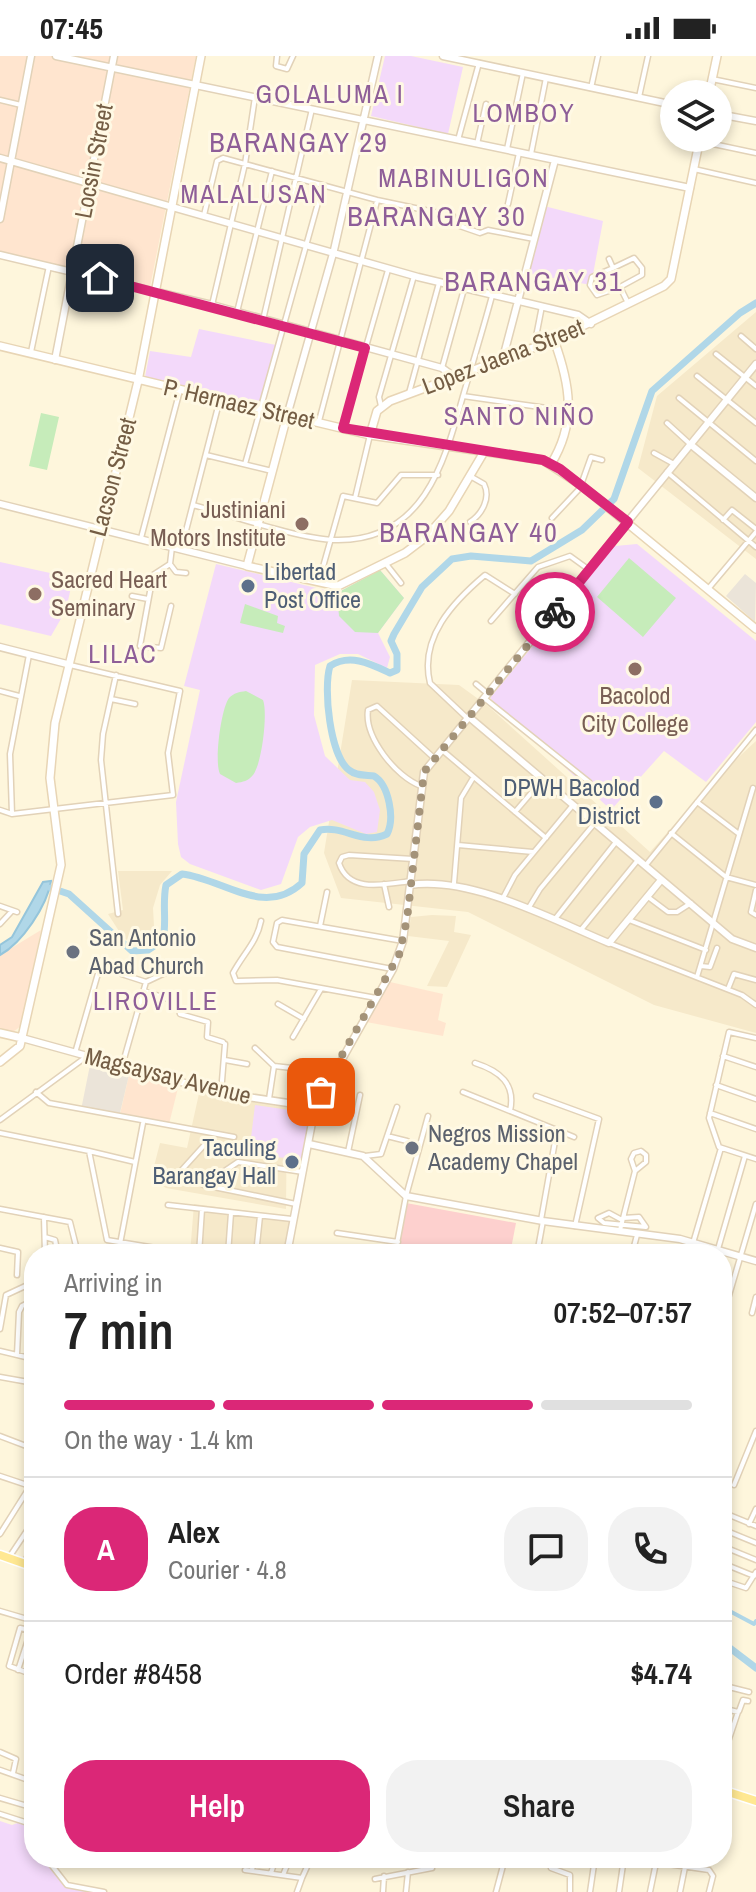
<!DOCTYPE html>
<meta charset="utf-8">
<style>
body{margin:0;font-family:"Archivo Narrow",sans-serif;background:#f2f2f2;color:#222;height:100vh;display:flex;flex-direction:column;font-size:30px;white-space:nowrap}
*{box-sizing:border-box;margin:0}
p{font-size:26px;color:#767676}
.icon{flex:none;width:44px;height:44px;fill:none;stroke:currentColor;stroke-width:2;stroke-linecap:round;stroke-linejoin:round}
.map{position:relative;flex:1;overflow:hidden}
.sheet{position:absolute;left:24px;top:1188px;width:708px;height:624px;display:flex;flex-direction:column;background:#fff;border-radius:32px;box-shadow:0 4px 12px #0003}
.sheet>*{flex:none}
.controls{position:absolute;left:660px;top:24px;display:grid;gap:16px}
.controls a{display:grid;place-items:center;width:72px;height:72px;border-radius:50%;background:#fff;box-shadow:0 4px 12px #0003;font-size:40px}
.pin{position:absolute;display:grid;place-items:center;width:68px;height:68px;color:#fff;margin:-34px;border-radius:16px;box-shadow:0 4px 12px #0006}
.courier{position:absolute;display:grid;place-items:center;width:80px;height:80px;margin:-40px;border:6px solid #db2777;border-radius:50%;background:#fff;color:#222;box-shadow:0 2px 10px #0007}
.head em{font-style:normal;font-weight:600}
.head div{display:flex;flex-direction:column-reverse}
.head{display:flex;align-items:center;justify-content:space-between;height:136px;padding:0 40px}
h1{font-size:52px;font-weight:600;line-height:60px}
.bar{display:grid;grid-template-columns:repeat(4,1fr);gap:12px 8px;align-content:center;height:96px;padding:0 40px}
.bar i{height:10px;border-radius:6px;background:#e0e0e0}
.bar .on{background:#db2777}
.bar p{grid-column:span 4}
.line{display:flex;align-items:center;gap:20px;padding:0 40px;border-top:2px solid #e0e0e0}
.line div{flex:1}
.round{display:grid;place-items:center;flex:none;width:84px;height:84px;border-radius:32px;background:#f2f2f2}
.primary-button{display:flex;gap:16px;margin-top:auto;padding:16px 40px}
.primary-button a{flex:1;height:92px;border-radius:32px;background:#db2777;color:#fff;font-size:32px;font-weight:600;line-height:92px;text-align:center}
.primary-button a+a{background:#f2f2f2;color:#222}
.status{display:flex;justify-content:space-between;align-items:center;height:56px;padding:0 40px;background:#fff;direction:ltr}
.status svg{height:22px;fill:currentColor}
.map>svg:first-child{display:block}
</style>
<div class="status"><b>07:45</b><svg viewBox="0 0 49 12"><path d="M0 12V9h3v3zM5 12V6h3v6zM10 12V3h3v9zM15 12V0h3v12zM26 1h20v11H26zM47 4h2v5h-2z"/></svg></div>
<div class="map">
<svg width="756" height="1836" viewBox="0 0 756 1836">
<rect width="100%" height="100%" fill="#fef6dc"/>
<path fill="#f6e9ca" d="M756,256V503L638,412L657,340Z
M352,624L459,629L488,650L650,796L714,724L756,685V977L654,949L468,856L341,842L324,797Z
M118,815H172L160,829L153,852L154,870L150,884L136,886L124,883L108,858L123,854Z
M432,859L456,860L454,876L471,879L447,931L427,930L449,885L408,880L411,861Z
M200,1033L287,1051L286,1153L166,1132L151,1122L160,1087L187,1092Z
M194,1148L295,1161L290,1198H190Z"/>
<path fill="#ffe5cf" d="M0,0H196L150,231L0,197Z
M41,874L21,970L13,976L0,972V899Z
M390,926L443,938L438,964L446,967L443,980L366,966Z
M129,1019L178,1032L169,1068L120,1058Z"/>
<path fill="#ebe4d9" d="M745,518L756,527L755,566L726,540Z
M90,1009L129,1019L119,1061L81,1054Z"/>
<path fill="#f3d9fa" d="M385,0H411L463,11L448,78L371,60Z
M544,150L603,165L591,229L526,217Z
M199,273L276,289L260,350L145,321L150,295L191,301Z
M637,488L756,585V666L706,726L664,695L611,754L490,642L615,490Z
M0,506L73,522L66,554L51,580L0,568Z
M216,508L337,537L380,514L404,542L378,577L390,601L387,612L358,598H340L315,609L314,659L325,700L350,724L365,726L374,736L380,754L377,776L366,778L332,764L310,771L298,781L281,828L261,834L190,808L181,801L178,788L176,746L200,634L184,630Z
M255,1049L310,1057L303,1104L249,1098Z
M0,1765L12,1769L23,1765L33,1769L34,1802H48L65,1828L97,1836H0Z"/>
<path fill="#fdd0ce" d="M406,1147L516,1167L510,1198H398Z"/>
<path fill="#c6ecba" d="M41,357L59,361L47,414L29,410Z
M629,502L676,542L643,581L597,541Z
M380,514L404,542L378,577L355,576L339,560L337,537Z
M245,548L278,560L277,567L285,570L283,577L240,567Z
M246,635L263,644C268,656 262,708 253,719C248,725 243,726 236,727L220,718C214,706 221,653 229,642C234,637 239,636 246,635Z"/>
<path fill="#b0d7e8" stroke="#95c5db" stroke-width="2" d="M51,825C47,850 22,887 0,899V889L12,881L43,826Z"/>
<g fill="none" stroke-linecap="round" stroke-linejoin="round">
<path stroke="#b0d7e8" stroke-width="4" d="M722,1551L754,1568L756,1565"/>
<path stroke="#b0d7e8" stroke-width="7" d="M51,832L69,838L132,895L148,894L163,884C167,865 162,848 166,829L182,818C224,823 264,862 302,827L304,798L320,774C344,769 363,790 387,778C395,763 389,729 374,720C365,719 356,720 349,714C330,700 323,632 330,610C350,597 371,608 390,617L397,614V598L391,585L394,578L422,531L452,503L471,500L531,505L582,474L614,443L652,335L740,257L756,247
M722,1586L756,1612"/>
<g stroke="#e2d2b8" stroke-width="7">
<path id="minor" d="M277,0L276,10L287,13L293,0
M712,23L756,32
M591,32L598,0
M639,41L648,0
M0,44L21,49
M458,84L479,7
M699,85L756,97
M477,88L486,48
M507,93L523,17
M531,98L546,22
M694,113L756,127
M508,148L519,97
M204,159L217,105L223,102L377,144L453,160L454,168L480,177L488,174L534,183
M609,203L613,212L592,221L590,229L597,239L620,231L628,247
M613,212L634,202L642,212V219L620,231
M212,249L245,108L255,41
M237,256L272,115
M263,264L312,53
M741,280L756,293
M534,291L542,250
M31,296L49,210
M716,298L756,330
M442,312L464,233
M697,320L756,367
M409,337L439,227
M463,340L568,355
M679,342L756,405
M381,350L379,341L414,220
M319,365L377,145
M667,367L690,388
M343,371L388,214
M654,397L674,408
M206,399L272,415
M245,408L323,129
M667,416L756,491
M581,429L591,401L602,404
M355,442L370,379
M193,449C230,459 299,483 335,484C423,486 444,408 463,340C473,306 483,273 492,240
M552,462L582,430
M723,464L732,454L756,473
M470,466C482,458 491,442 484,428L470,420
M141,482L180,334
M181,494L220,343
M170,508L176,516L186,517
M386,508L401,527
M319,525L343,440L377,447L401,419H438
M708,533L756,476
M132,540L148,543
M171,550L161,592L140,590L153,519L170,508L172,491
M491,565L538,511L570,500L588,513
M116,619L103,678L101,704L118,858
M476,628L488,638
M0,635L19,640
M484,642L589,726
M111,643L135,648
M467,662L430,627C419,582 453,546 485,519L515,538
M442,694L546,782
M421,730C396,721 364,681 368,654L377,650L434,702
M697,746L739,778
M0,754L12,758L173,739L168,697L180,635L70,609
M515,756L538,729
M12,758L10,698L29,599
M671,777L726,821L756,829
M458,789L533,796
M645,810L756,674
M411,825C386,828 349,838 339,807L342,801L349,799L413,803
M454,827L461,742L473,722
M384,828L389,851
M756,834L751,856L756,859
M648,841L668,856H677L691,847
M503,842L515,819L573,749
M0,850L17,856
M528,853L540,833L594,768
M555,863L616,786
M629,864L706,894
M261,865C257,886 243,898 233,917L236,925L277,924L376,942
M0,868L12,855
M320,870L327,836
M580,875L638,804
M609,887L742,939L756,949
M701,910L710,911L717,892
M392,913L277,891L273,886L277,867L282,864L403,885
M697,921L753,732
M728,933L734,918L756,924
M144,935L177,946L180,958L208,966L207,981L223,986
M278,948L304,963
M293,981L321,933
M756,982L729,976L709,1062L719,1091L756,1103
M255,992L274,1010
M75,997L99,914L106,913L146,926L184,908L197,909
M723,1000L756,1011
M225,1004L247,1008
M475,1007C500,1015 516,1028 510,1055
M122,1010L146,926
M716,1029L756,1043
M36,1036L49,1047L234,1081
M463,1036L557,1074L541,1164
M221,1037L225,988
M536,1040L599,1063L575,1170
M269,1043L274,1010L301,1013
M315,1051L345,1059
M710,1057L756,1073
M0,1064L86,1001
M557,1074L574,1081
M0,1077L89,1095L107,1184L192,1198
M387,1080L407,1085
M89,1095L135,1106
M348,1096L360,1039
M365,1100L381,1098L397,1051
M204,1129L179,1117L207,1086
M296,1148L204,1129L238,1106L303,1116
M168,1149L292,1163
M0,1153L70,1166L78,1198
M44,1161L45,1198
M622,1164L609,1157L598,1162L604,1167L646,1171L639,1161L623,1162
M620,1174L635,1115L646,1106V1099L641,1095L634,1097L631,1103L635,1115
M337,1177L398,1186
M45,1181L55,1184L58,1198
M693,1187L721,1092
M120,1188L143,1067
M0,1192L18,1196L17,1219
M718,1193L745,1100
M199,1198L202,1153
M228,1198L231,1157
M256,1198L260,1160
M395,1198L406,1140L428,1060
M537,1198L543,1165
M632,1198L637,1179
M752,1257L756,1241
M722,1263L756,1148
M0,1273L6,1239L34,1226
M0,1295L34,1303
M17,1299L19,1256L22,1250L34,1244
M30,1301L34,1275
M0,1321L34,1327
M0,1380L34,1393
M0,1420L30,1430
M734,1429L756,1375
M722,1456L756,1470
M749,1468L756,1453
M722,1473L756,1487
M0,1478L34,1424
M722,1490L756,1504
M10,1500L32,1467
M24,1507L34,1488
M722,1507L754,1520
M722,1524L746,1532L756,1516
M0,1555L34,1565
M34,1575L20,1572L9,1610L34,1619
M18,1614L31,1574
M722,1646L729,1631L749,1636
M722,1652L738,1656L722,1704
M739,1655L743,1644L748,1645
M0,1696L16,1703L13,1717
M0,1714L34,1726
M0,1742L34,1752
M0,1758L31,1768
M34,1758L30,1780L34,1788
M46,1802L67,1829L104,1836
M301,1802L311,1804
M554,1802L551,1812L570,1819V1836
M627,1802L709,1814L713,1820L709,1836
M245,1814L302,1822L311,1802
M252,1815L254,1802
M271,1817L276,1802
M283,1819L290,1802
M375,1823L432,1812
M297,1836L302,1822
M383,1836L384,1820
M406,1836L408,1816
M496,1836L505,1802
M590,1836L595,1802
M619,1836L624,1802
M650,1836L657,1802
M680,1836L685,1811"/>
</g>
<g stroke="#e2d2b8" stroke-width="9">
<path id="tertiary" d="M56,0L690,132
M443,0L674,49
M718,58L756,65
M0,102L418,221L578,259L591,268
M0,163L31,0
M0,199L212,249L442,312L453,320
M503,302L555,104
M55,304L114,0
M287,360L334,194L378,0
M690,388L756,442
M0,448L247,510
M0,591L67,608
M469,661L732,883L756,892
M410,829C471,820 551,863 609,887L661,824
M22,982L221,1037L315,1051
M309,1088L363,1100L406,1140L543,1165L680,1183L756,1205
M287,1198L315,1051L393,913L403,885L424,716L756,308"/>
</g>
<g stroke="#e8d5b5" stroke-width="10">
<path id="secondary" d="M709,38L717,0
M0,290L370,379L543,404L581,429L756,573
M287,360L247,510L338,530L405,497L426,481L449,455L484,396
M370,379L377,355L390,345L554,284L664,230L671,223L700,82
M551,408C577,366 570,328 554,284
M0,977L22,982
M0,1006L20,990L61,809L50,722L55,667L138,325L201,0"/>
</g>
<g stroke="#fff" stroke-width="11">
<path id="primary" d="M0,1499L34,1511
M722,1734L756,1745"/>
</g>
<use href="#minor" stroke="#fff" stroke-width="4"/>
<use href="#tertiary" stroke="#fff" stroke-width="6"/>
<use href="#secondary" stroke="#fff" stroke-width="7"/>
<use href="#primary" stroke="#ffe892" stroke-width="8"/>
</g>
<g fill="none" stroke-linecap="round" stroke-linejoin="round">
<path stroke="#a49379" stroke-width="8" stroke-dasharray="0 14.4" d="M321,1036L399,899L407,863L424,716L555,556"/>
<path stroke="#db2777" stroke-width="10" d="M100,222L365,292L343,372L543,404L560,413L628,466L555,556"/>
</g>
<g fill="#8d6e63" stroke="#fff9e4" stroke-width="3">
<circle cx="302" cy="468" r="8"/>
<circle cx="35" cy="538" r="8"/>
<circle cx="635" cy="613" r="8"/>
</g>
<g fill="#5c6f8a" stroke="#fff9e4" stroke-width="3">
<circle cx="248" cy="530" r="8"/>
<circle cx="656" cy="746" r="8"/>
<circle cx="292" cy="1106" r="8"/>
</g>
<g fill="#6b7280" stroke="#fff9e4" stroke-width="3">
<circle cx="73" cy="896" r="8"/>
<circle cx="412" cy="1092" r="8"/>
</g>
<g text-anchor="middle" stroke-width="6" stroke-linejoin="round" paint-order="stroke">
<g font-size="24" fill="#745d44" stroke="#fff9e4">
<text transform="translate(94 105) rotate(-79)" y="8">Locsin Street</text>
<text transform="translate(503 301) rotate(-21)" y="8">Lopez Jaena Street</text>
<text transform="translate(239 348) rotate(13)" y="8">P. Hernaez Street</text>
<text transform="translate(113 421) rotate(-75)" y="8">Lacson Street</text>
<text transform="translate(168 1020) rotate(14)" y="8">Magsaysay Avenue</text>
</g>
<g font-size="24" fill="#785e54" stroke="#fff9e4" text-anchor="end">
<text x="286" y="462">Justiniani<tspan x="286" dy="28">Motors Institute</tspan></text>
<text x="51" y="532" text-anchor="start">Sacred Heart<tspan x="51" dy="28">Seminary</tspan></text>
<text x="635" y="648" text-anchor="middle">Bacolod<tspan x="635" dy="28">City College</tspan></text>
</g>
<g font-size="24" fill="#4e5e75" stroke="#fff9e4" text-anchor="end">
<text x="264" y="524" text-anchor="start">Libertad<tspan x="264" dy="28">Post Office</tspan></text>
<text x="640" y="740">DPWH Bacolod<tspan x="640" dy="28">District</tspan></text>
<text x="276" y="1100">Taculing<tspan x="276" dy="28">Barangay Hall</tspan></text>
</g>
<g font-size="24" fill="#5b616d" stroke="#fff9e4" text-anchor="start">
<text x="89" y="890">San Antonio<tspan x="89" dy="28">Abad Church</tspan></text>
<text x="428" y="1086">Negros Mission<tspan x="428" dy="28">Academy Chapel</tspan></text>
</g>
<g font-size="26" letter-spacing="2" fill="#8e5e98" stroke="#fff9e4">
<text x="330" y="47">GOLALUMA I</text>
<text x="524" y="66">LOMBOY</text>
<text x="464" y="131">MABINULIGON</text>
<text x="254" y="147">MALALUSAN</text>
<text x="520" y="369">SANTO NIÑO</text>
<text x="123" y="607">LILAC</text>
<text x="156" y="954">LIROVILLE</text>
</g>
<g font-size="28" letter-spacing="2" fill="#8e5e98" stroke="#fff9e4">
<text x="299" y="96">BARANGAY 29</text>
<text x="437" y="170">BARANGAY 30</text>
<text x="534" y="235">BARANGAY 31</text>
<text x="469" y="486">BARANGAY 40</text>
</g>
</g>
</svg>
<div class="controls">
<a><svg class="icon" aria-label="layers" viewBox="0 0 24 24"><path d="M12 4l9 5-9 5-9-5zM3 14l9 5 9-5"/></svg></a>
</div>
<div class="pin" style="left:321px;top:1036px;background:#ea580c"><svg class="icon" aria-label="bag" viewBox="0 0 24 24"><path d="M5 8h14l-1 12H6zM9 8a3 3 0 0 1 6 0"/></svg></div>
<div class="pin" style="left:100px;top:222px;background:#1f2937"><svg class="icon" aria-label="home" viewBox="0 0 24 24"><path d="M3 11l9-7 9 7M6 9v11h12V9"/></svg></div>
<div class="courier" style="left:555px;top:556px"><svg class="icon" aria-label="bike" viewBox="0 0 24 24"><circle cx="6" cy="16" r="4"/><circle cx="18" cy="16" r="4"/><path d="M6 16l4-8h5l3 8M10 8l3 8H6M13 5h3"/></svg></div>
<section class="sheet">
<div class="head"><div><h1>7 min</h1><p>Arriving in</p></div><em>07:52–07:57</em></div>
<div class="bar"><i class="on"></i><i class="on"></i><i class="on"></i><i></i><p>On the way · 1.4 km</p></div>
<div class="line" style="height:144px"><b class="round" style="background:#db2777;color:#fff">A</b><div><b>Alex</b><p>Courier · 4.8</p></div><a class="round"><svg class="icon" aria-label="chat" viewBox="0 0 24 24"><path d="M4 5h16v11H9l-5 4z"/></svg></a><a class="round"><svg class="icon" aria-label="phone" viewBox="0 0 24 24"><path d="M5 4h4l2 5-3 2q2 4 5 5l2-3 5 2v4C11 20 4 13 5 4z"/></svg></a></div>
<div class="line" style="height:104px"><div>Order #8458</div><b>$4.74</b></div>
<div class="primary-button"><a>Help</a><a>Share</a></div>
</section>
</div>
